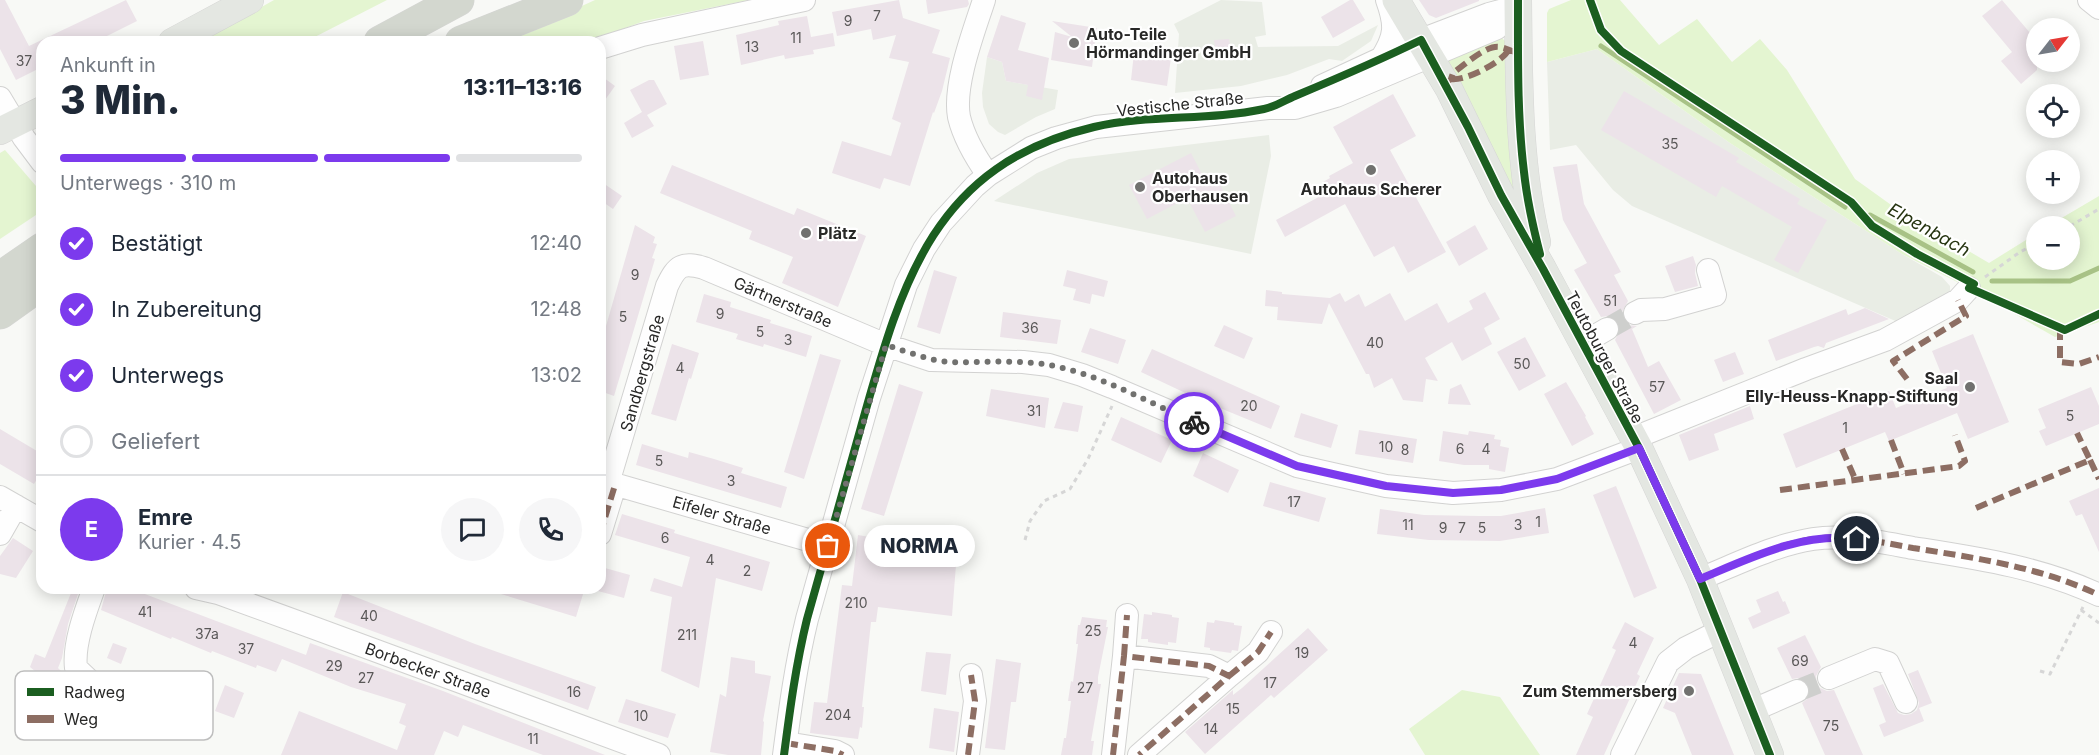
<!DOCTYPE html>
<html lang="de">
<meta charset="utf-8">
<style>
body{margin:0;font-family:Inter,sans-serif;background:#f6f6f7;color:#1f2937;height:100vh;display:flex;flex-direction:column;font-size:22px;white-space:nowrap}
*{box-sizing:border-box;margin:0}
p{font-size:20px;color:#747a83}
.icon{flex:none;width:33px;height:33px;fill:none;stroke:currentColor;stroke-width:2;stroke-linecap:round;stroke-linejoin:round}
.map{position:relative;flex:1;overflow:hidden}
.details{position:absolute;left:36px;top:36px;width:570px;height:558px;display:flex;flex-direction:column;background:#fff;border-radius:18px;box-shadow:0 3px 15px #0003}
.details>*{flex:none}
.needle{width:39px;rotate:59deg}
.controls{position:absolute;left:2026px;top:18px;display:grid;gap:12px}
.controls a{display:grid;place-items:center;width:54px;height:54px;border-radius:50%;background:#fff;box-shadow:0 3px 15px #0003;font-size:30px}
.pin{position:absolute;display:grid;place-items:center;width:51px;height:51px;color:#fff;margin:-26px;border:3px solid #fff;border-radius:50%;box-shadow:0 2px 6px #0007}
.courier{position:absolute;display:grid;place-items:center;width:60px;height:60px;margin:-30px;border:4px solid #7c3aed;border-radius:50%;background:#fff;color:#222;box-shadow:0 2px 8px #0007}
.bubble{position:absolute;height:42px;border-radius:21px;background:#fff;box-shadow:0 3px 15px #0003;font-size:20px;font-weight:800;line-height:42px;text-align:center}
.headline em{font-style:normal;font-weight:800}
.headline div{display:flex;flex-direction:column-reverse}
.headline{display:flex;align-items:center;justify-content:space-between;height:102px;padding:0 24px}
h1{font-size:39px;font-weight:800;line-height:45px}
.bar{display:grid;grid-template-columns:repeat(4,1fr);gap:9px 6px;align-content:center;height:72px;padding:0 24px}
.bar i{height:8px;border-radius:4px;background:#e0e1e3}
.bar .selected{background:#7c3aed}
.bar p{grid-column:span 4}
.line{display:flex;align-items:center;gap:15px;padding:0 24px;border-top:2px solid #e0e1e3}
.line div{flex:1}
.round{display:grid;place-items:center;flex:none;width:63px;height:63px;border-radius:32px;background:#f6f6f7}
ol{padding:0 24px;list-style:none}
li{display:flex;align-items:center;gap:18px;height:66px}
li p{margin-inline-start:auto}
li .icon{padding:6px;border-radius:50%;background:#7c3aed;color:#fff;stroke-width:4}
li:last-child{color:#747a83}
li i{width:33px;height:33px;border:3px solid #e0e1e3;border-radius:50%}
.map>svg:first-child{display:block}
</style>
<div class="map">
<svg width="2099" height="755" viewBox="0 0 2099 755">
<rect width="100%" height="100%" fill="#f8f9f6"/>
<path fill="#e9ede5" d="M1221,0L1262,2L1266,35L1255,37L1258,47L1338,46L1378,25L1371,41L1342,61L1329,59L1287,75L1241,86L1175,93L1179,34L1174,24Z
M1597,49L1730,143L1902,254L1942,277L1950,286V291L1944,299L1900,323L1632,206L1613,190L1576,145L1550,150L1547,62Z
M987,57L1002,62L1006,81L1058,90L1055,109L1036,117L1005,135L998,132L989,124L983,107L982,93Z
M1269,135L1271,156L1251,254L994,201L1037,173L1069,159Z"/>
<path fill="#e4f5d1" d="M274,0H387L305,42H199Z
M595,0H749L644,21L588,42H503Z
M1571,0H1620L1659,45L1697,19L1732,62L1760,39L1787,70L1855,179L1894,207L1989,263L2037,233V260H2070V226H2048L2099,196V322L2055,337L1969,288L1902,254L1730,143L1597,49L1547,62V13L1549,9Z
M1500,36L1507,43L1520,208L1445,68L1447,56Z
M5,150L42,193V211L0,239V153Z
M1462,690L1500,697L1540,755H1425L1409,729Z"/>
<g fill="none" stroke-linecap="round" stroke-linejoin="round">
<path stroke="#a8c286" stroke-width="5" d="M1601,46L1845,207
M1870,215L1973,272
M1992,281H2070L2099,268"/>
</g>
<path fill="#ece3e9" d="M0,0H5L29,46L126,0L137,21L95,42H42V67L16,80L0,49Z
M899,0L903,18L940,30L932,53L950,58L942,91L934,113L933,112L910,186L884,178L880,189L832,173L842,141L891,156L901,123L892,119L909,62L889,58L896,35L873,40L871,29L837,36L832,12Z
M926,0H968L969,4L967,7L928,14Z
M1350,0H1353L1365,20L1333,38L1321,17Z
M1419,0H1479V1L1436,18L1429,15Z
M2002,0L2037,41V70L2021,84L2001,61L2012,52L1982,16Z
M1001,15L1026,23L1018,50L1049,58L1042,100L1026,96L1028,85L1006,81L1002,62L987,57Z
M807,16L811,37L833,33L835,46L813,50L814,54L785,59L784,55L741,65L736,35L779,25L778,21Z
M1052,21L1097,28L1092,67L1051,60L1055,32L1072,37Z
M1229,39L1232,58L1217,60L1214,40Z
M703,41L709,75L680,80L674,46Z
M1134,53L1171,58L1167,86L1131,80Z
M600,75L615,86L600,107Z
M649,80H654L667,104L647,115L654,126L632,138L624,123L642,112L630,90Z
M1624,91L1739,158L1736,162L1800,199L1797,204L1827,220L1798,273L1774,260L1792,227L1722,186L1716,197L1601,130Z
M1393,94L1416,136L1390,150L1446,252L1408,273L1394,246L1374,257L1345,204L1285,237L1276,220L1328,192L1323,182L1330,178L1329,176L1353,163L1333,127Z
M1191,153L1207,184L1217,179L1236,216L1205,232L1187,198L1147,219L1129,185Z
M1577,164L1584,204L1621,272L1614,275L1628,301L1622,312L1623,318L1628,325L1637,326L1632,329L1648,367L1659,361L1681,400L1654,414L1615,340L1620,330L1619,323L1613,317L1608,316L1601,317L1574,270L1587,263L1563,220L1553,167Z
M672,165L794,215L797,208L866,236L838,307L782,283L793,257L749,239L752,231L660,193Z
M600,181L622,196L613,209L600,200Z
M635,225L655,237L653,243L657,244L652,258L655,259L614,396L600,391V347Z
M1475,225L1488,249L1459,266L1446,242Z
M1693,256L1696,265L1695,273L1698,286L1675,292L1665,266Z
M934,270L957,277L940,334L917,327Z
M1067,270L1108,281L1104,297L1092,294L1090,304L1073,300L1076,289L1063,286Z
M1266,290L1282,292V294L1330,298L1340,293L1345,302L1359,294L1365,307L1390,293L1405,321L1437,303L1448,323L1473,309L1469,301L1485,292L1500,319L1484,328L1492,344L1462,361L1452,342L1425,358L1438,381L1426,379L1423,402L1403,400L1392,378L1374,388L1369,374H1366L1329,303L1322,324L1277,320L1278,307L1265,306Z
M704,294L731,302L730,307L771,320L770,323L812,336L806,357L764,344L763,347L736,339L738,334L696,322Z
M1865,308L1889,319L1826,343L1824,348L1818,346L1814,347L1776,361L1768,340L1846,309L1848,315Z
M1003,312L1061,320L1057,344L1000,337Z
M1224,325L1253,338L1244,359L1214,346Z
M1090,328L1126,340L1118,364L1081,352Z
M1973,334L2009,422L1968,439L1957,413L1889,441L1885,432L1796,468L1783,434L1889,391L1896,408L1947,388L1932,351Z
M1525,337L1546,376L1519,391L1497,352Z
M672,344L699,353L691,379L689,378L676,421L651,414Z
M1152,349L1280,406L1271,429L1198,399L1141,372Z
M1735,352L1744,374L1723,382L1714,360Z
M820,354L841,360L804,479L784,472Z
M1566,382L1586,416L1585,417L1594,434L1572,446L1544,394Z
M899,384L923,392L884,516L861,509Z
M1461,384L1471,405L1448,404L1450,389Z
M2091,387L2099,406V424L2046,446L2039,431L2046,428L2038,409Z
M991,389L1049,398L1045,428L986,416Z
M1063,402L1083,406L1078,432L1054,428Z
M1750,406L1754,419L1714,434L1719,450L1689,461L1679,435Z
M1301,413L1338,425L1331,448L1294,437Z
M1121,417L1172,440L1161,463L1111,440Z
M0,429L42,454V471L34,484L0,464Z
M1359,430L1417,439L1413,463L1355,454Z
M1443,431L1468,435L1469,431L1495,435L1494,439L1501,440L1500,446L1509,448L1505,472L1489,469V465H1464L1439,461Z
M642,444L688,458L689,452L714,459L743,468L741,473L787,487L781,508L636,465Z
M1203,453L1239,470L1228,493L1193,476Z
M1270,482L1326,498L1319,522L1263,506Z
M1616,486L1657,588L1634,598L1593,495Z
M2099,488V552L2082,514L2076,516L2069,501Z
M1545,508L1549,533L1500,541L1429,540L1377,534L1380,509L1424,515L1480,516H1501Z
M622,514L675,530L674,533L770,562L762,591L716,578L699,688L661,671L672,597L650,591L654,578L682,587L690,557L615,535Z
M858,535L957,552L952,616L878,607L876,622H871L862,707H864L862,728L860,727L858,739L810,733L814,702L827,703L842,585L852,586Z
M13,538L33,551L16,578L0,574V556Z
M605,568L630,575L624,598L598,591Z
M73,588H80L68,624L62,658L58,668L105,714L115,718L110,733L30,667L35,654L45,658Z
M107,588H129L306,655L310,643L443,691L605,755H543L463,725L458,737L444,731L434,755H281L299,711L397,750L406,726L399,723L406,704L351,687L282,659L276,672L257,665L256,668L212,651L211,653L172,637L171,639L101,610Z
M491,588H572L584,591L576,617L491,591Z
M1778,591L1783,602L1785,601L1790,613L1753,629L1748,618L1761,612L1756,600Z
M343,592L475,644L596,687L588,710L334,617Z
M1152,612L1172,615V617L1179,618L1176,643L1168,642V645L1148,642V639H1141L1144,614L1152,615Z
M1082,617L1107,620L1106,627H1108L1098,677V684H1101L1091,741H1094L1092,755H1061L1064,738H1066L1071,701H1068L1071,681L1073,682L1078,644H1076L1078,625H1080Z
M1215,620L1234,623V625L1242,626L1238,651L1232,650L1231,653L1210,650V648L1204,647L1207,622L1214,623Z
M1625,622L1654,638L1637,674L1640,676L1604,755H1576L1593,717L1587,714L1616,650L1612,648Z
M1308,628L1328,650L1274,698L1271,695L1205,754L1185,732L1233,690V695L1242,688Z
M1805,635L1821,667L1816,676L1817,684L1820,688L1827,691L1834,690L1863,755H1825L1802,703L1807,699L1810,693L1809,685L1805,681L1799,678L1792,679L1777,648Z
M113,643L127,648L121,664L107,658Z
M926,652L951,654L946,695L921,691Z
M731,657L755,661V673L771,676L763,721L764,722L761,755H728L710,752L720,694L726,697Z
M996,659L1021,663L1016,702H1011L1005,750L985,748Z
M1918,670L1932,703L1919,708L1924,721L1884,737L1879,725L1886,722L1873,688L1883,684L1898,713L1904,715L1911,714L1917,710L1919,703L1908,674Z
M1679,673L1701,674L1734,755H1692L1675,713L1663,708Z
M225,685L244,693L234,718L215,711Z
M626,699L676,714L668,738L618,722Z
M934,708L959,712L954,752L929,748Z"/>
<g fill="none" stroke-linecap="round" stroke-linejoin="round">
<path stroke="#cecfcd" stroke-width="22" stroke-dasharray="22 11" stroke-linecap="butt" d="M1607,329L1635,313
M1797,691L1829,678"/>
<g stroke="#d2d2d1" stroke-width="24">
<path id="minor" d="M984,0C974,31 953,85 959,117C964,138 976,158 988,175
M2089,0L2099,8
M600,48L642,35L804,0
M1381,59C1396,36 1396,25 1387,0
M1322,86L1421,40L1489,14L1519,6
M0,98L24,138L42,162
M1635,313L1641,310L1665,309L1715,295L1708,270
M1583,343L1607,329
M1634,438L1806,369L1885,340L1958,300L1969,288
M600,480L829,546
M608,483L667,286C677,265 682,262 704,268L886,345L931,360L1023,362L1049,365L1082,375L1112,387L1297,466L1386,486L1453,493L1501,490L1557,479L1639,448
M0,497L42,521
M0,534L16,506
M600,534L615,485
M1700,579C1737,564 1774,545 1813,539C1846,534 1880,542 1913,548C1976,558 2040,567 2099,595
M94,588C86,610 73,644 76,668L114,704
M196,588L218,593L317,629L659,755
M1124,656L1127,615
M1229,676L1258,652L1271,632
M1829,678L1875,659L1888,663L1906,702
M1751,711L1797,691
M786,743L835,751L843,755
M784,755C790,709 796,664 807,619L869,398L906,285L924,249L941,223L975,186L988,175L1031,148L1056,138L1096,127L1268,108H1295L1336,96L1497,28L1518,6
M968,755L975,701L971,675
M1113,755L1124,656L1209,666L1229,676L1139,755
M1622,755L1668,662L1686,648L1720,631"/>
</g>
<g stroke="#d6d6d5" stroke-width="28">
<path id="major" d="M1396,0L1449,89L1501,195L1543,269L1639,448L1700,579L1770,755
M1518,0C1519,81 1518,162 1537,242
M172,42L250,0
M0,131L42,110"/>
</g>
<g stroke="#d6d6d5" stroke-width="33">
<path id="highway" d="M380,42L458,0
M461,42L567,0
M0,278L42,249
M0,313L42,283"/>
</g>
<path stroke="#d6d6d6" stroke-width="3" stroke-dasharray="4.5 4.5" stroke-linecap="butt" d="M2070,226L2099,209
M1985,277L2020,252L2037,243
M1025,540L1030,521L1044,501L1070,489L1088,459L1112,406
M2081,610L2099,623
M2040,671L2050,674L2083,607"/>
<use href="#minor" stroke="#fefefe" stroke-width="22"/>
<use href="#major" stroke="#e4e7e2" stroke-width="27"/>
<use href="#highway" stroke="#d3d7cf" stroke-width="32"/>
<path stroke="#8d6e63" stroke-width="6" stroke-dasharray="12 6" stroke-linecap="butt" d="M1451,79C1466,81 1500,63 1508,51
M1445,83L1451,79L1453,73C1463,66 1487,44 1500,47C1507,48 1512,52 1519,53
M2060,328V362L2079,364L2099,357
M1907,379L1893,361L1966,316L1958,300
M1891,440L1904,474
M1842,449L1856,481
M2090,460L2099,479
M1780,490L1959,466L1965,461L1955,435
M1976,508L2090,460L2077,433
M600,534L615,485
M1700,579C1737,564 1774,545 1813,539C1846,534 1880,542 1913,548C1976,558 2040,567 2099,595
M1124,656L1127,615
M1229,676L1258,652L1271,632
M786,743L835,751L843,755
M968,755L975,701L971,675
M1113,755L1124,656L1209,666L1229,676L1139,755"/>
<g stroke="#fff" stroke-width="11">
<path id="cycleway" d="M1518,0C1518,57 1517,116 1524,172C1527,200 1533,227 1540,254
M1590,0L1601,30L1621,51L1851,202L1872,226L1917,254L1974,284
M1969,288L2065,330L2099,314
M784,755C790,709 796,664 807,619C825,555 843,491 861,427C901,285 932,165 1094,127C1150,114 1208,121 1264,109C1275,107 1285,100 1295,96C1338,78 1380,60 1421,40L1468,127L1501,195L1543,269L1639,448L1700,579L1770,755"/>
</g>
<use href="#cycleway" stroke="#1b5e20" stroke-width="8"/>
</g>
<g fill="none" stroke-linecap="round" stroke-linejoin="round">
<path stroke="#71716f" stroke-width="6" stroke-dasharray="0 10.8" d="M828,546L886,345C906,351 927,360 948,362C981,363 1015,359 1049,365C1099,374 1147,402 1194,422"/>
<path stroke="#7c3aed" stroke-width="8" d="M1194,422L1297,466L1386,486L1453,493L1501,490L1557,479L1639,448L1700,579C1750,558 1802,532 1857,539"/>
</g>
<g fill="#71716f" stroke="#fff" stroke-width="2">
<circle cx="1074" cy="43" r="6"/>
<circle cx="1371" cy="170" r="6"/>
<circle cx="1140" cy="187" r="6"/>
<circle cx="806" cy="233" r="6"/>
<circle cx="1970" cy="387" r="6"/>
<circle cx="1689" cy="691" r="6"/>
</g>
<g text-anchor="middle" stroke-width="4.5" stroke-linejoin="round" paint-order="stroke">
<g font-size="14" fill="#5a5858">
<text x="877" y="21">7</text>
<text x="848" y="26">9</text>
<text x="796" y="43">11</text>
<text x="752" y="52">13</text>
<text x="24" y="66">37</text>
<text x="1670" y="149">35</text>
<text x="635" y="280">9</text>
<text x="1610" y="306">51</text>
<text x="720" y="319">9</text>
<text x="623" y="322">5</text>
<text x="1030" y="333">36</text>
<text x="760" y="337">5</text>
<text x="788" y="345">3</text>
<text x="1375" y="348">40</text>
<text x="1522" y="369">50</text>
<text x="680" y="373">4</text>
<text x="1657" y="392">57</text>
<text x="1249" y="411">20</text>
<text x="1034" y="416">31</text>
<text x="2070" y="421">5</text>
<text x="1845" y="433">1</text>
<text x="1386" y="452">10</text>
<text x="1460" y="454">6</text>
<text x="1486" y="454">4</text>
<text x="1405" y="455">8</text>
<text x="659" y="466">5</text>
<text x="731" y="486">3</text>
<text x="1294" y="507">17</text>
<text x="1538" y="527">1</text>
<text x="1408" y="530">11</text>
<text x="1518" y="530">3</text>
<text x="1443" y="533">9</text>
<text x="1462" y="533">7</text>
<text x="1482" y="533">5</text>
<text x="665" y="543">6</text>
<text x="710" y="565">4</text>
<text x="747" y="576">2</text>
<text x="856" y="608">210</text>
<text x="145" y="617">41</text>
<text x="369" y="621">40</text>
<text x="1093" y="636">25</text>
<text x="207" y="639">37a</text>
<text x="687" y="640">211</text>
<text x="1633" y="648">4</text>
<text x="246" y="654">37</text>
<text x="1302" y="658">19</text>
<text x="1800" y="666">69</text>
<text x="334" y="671">29</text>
<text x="366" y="683">27</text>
<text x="1270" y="688">17</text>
<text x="1085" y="693">27</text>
<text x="574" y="697">16</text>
<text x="1233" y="714">15</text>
<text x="838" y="720">204</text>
<text x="641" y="721">10</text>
<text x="1831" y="731">75</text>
<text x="1211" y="734">14</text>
<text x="533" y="744">11</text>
</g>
<g font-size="16" font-weight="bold" fill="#282827" stroke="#fff" text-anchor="start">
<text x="1086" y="40">Auto-Teile<tspan x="1086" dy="18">Hörmandinger GmbH</tspan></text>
<text x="1152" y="184">Autohaus<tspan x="1152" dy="18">Oberhausen</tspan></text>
<text x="1371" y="195" text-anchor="middle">Autohaus Scherer</text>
<text x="818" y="239">Plätz</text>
<text x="1958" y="384" text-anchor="end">Saal<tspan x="1958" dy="18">Elly-Heuss-Knapp-Stiftung</tspan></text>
<text x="1677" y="697" text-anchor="end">Zum Stemmersberg</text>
</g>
<g font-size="16" fill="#282827" stroke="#fff">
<text transform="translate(1180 104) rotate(-6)" y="6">Vestische Straße</text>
<text transform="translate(783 302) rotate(23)" y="6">Gärtnerstraße</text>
<text transform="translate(1605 357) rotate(62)" y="6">Teutoburger Straße</text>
<text transform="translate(642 373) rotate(-74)" y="6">Sandbergstraße</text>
<text transform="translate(722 515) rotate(16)" y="6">Eifeler Straße</text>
<text transform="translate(428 670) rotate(20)" y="6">Borbecker Straße</text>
</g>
<g font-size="18" font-style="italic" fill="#263511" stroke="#fff">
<text transform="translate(1929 230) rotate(29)" y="6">Elpenbach</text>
</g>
</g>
<rect x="15" y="671" width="198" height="69" rx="9" fill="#fff" stroke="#bebebe" stroke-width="1.5"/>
<rect x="27" y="688" width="27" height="8" fill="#1b5e20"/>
<rect x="27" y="715" width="27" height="8" fill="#8d6e63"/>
<g font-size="16" fill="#282827">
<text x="64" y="698">Radweg</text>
<text x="64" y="725">Weg</text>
</g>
</svg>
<div class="controls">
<a><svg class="needle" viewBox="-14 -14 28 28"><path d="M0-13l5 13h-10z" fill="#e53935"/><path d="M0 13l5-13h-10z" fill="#747a83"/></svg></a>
<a><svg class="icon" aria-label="locate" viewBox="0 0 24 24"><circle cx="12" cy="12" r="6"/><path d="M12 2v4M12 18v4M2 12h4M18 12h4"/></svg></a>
<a>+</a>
<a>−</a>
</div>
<div class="pin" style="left:828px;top:546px;background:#ea580c"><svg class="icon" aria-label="bag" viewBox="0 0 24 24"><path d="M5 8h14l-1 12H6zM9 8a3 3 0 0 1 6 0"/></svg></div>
<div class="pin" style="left:1857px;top:539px;background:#1f2937"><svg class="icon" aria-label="home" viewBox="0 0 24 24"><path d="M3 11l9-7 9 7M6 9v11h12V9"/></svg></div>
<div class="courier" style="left:1194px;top:422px"><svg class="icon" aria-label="bike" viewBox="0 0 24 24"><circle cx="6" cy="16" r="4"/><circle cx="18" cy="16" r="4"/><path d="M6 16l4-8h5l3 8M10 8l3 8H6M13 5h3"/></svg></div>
<div class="bubble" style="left:864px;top:525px;width:111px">NORMA</div>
<section class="details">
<div class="headline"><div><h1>3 Min.</h1><p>Ankunft in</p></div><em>13:11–13:16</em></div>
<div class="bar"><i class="selected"></i><i class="selected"></i><i class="selected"></i><i></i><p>Unterwegs · 310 m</p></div>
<ol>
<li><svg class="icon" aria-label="check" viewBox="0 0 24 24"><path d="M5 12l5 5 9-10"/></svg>Bestätigt<p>12:40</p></li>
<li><svg class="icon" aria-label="check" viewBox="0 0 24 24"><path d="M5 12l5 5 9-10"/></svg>In Zubereitung<p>12:48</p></li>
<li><svg class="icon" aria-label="check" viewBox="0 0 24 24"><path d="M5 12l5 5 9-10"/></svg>Unterwegs<p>13:02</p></li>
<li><i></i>Geliefert</li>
</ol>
<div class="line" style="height:108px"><b class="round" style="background:#7c3aed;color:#fff">E</b><div><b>Emre</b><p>Kurier · 4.5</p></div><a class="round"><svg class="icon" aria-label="chat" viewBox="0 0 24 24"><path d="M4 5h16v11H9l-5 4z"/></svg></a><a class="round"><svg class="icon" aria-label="phone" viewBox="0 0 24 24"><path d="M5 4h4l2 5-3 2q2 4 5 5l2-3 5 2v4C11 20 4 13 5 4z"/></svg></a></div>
</section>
</div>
